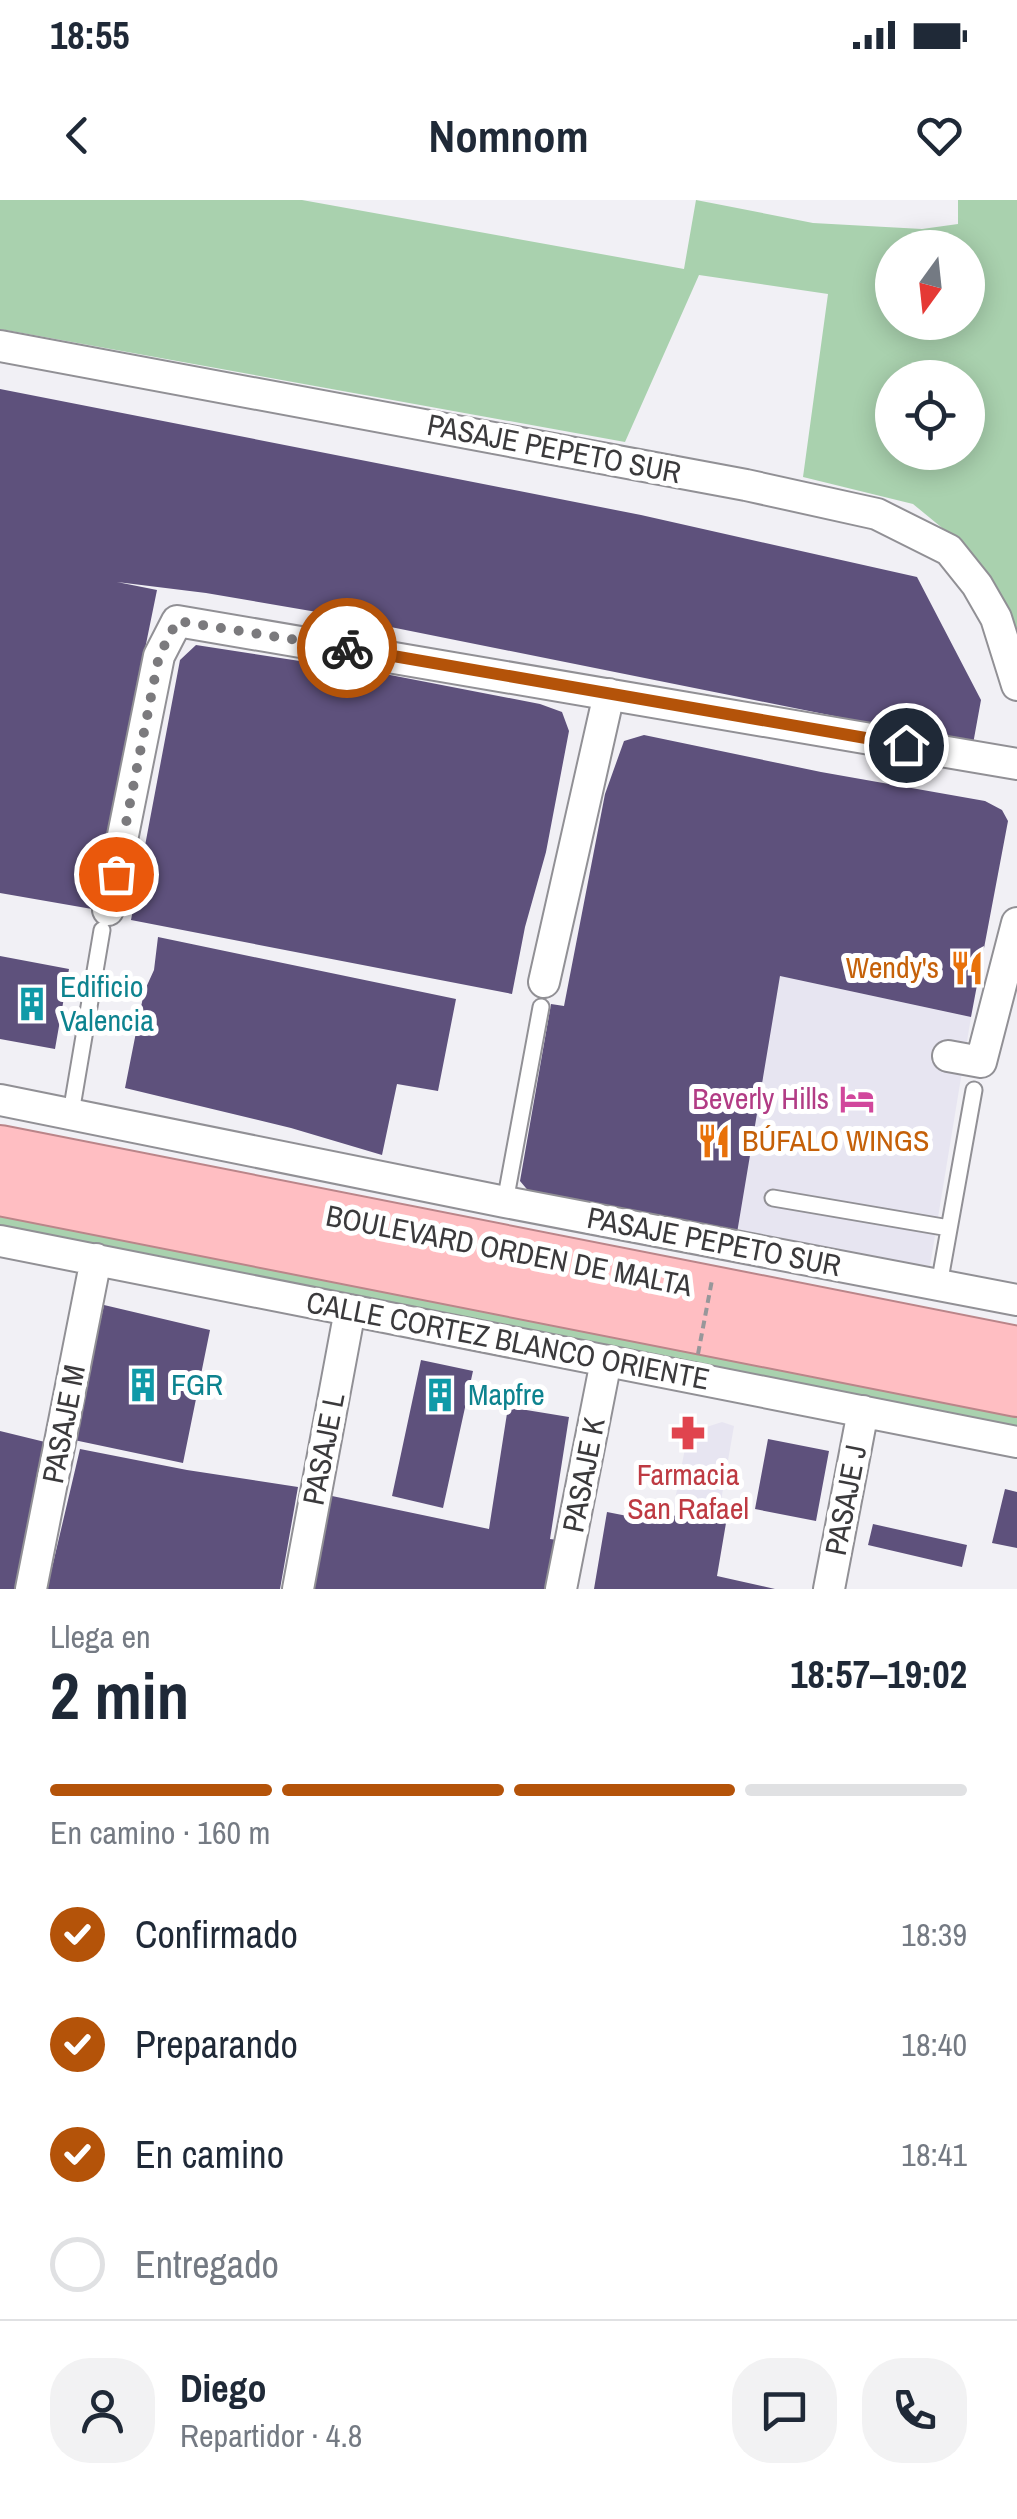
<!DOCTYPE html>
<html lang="es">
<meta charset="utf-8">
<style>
body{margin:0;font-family:"Archivo Narrow",sans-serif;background:#f2f2f3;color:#1f2937;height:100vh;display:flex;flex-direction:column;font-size:38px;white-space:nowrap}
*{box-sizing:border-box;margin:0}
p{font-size:32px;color:#747a83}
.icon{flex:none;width:55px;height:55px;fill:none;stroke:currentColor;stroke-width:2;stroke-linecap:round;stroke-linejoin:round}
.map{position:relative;height:1389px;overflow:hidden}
.details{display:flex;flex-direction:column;background:#fff;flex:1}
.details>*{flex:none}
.needle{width:65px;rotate:195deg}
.controls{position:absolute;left:875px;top:30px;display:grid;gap:20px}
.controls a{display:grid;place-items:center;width:110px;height:110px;border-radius:50%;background:#fff;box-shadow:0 5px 25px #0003;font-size:50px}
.pin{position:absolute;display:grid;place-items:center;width:85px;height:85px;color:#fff;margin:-42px;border:5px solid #fff;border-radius:50%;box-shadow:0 2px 10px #0007}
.courier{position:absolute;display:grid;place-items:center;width:100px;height:100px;margin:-50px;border:8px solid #b45309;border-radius:50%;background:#fff;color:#222;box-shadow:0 2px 12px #0007}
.summary em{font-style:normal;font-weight:800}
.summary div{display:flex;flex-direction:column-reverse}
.summary{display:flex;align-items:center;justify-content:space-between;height:170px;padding:0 50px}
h1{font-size:65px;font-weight:800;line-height:75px}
.bar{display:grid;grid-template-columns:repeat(4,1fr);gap:15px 10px;align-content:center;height:120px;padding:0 50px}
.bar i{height:12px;border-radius:8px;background:#e0e1e3}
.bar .current{background:#b45309}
.bar p{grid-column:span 4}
.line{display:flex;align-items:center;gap:25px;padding:0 50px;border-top:2px solid #e0e1e3}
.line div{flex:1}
.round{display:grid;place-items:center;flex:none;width:105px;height:105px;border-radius:40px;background:#f2f2f3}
ol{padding:0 50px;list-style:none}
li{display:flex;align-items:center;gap:30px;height:110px}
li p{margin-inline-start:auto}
li .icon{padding:10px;border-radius:50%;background:#b45309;color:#fff;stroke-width:4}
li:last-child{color:#747a83}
li i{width:55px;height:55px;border:5px solid #e0e1e3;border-radius:50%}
.status{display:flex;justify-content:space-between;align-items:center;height:70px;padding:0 50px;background:#fff;direction:ltr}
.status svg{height:28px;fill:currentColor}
header{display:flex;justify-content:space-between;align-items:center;height:130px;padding:0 50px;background:#fff;font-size:45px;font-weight:800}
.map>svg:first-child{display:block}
</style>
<div class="status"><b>18:55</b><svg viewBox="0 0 49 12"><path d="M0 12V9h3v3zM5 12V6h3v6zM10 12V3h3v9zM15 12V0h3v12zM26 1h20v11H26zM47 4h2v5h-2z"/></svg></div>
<header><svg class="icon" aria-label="back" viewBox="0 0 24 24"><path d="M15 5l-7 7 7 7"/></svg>Nomnom<svg class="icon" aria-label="heart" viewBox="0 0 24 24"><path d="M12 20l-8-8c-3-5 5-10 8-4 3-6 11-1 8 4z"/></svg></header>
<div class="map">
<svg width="1017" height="1389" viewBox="0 0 1017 1389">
<rect width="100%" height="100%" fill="#f1f0f5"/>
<path fill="#e7e5f1" d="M780,776L971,817L930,1066L736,1039L752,927Z
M722,1222L734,1226L718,1318L673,1310L688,1233Z"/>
<path fill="#a9d1ae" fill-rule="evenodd" d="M0,0H302L684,69L696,0L813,23L922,29L958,24V0H1017V431L990,380L963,345L913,304L803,277L828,94L699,75L625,242L0,129ZM892,48H968V122H892ZM892,178H968V252H892Z
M0,1014L1017,1214V1236L0,1037Z"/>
<path fill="#5e517c" d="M0,189L641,315L917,377L981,500L973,544L311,411L206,393L117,382L157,390L92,709L0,693Z
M196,445L385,474L540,504L562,512L569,531L546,652L525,727L512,794L131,720L180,460Z
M644,535L821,572L985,601L1002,610L1008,621L971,817L780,776L736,1039L536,1000L520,981L551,804L564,806L605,594L624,541Z
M158,737L456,799L438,891L397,884L382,955L291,928L125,888L144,792L154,770Z
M0,756L69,769L55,849L0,839Z
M104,1105L210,1130L183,1263L74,1240Z
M421,1160L473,1171L443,1308L392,1296Z
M508,1207L569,1217L550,1339L558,1340L550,1389H311L332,1296L489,1329Z
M0,1231L45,1242L36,1302L15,1389H0Z
M768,1239L829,1251L816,1321L755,1309Z
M80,1249L187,1270L298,1287L280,1389H47Z
M1005,1289L1017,1292V1348L992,1343Z
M607,1312L668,1324L670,1315L726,1323L717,1376L775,1389H594Z
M873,1324L967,1345L962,1367L868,1345Z"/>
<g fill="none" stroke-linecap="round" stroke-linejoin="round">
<g stroke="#919095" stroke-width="19">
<path id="service" d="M71,913L102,730
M773,998L949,1028
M505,1002L541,807
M939,1085L974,890"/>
</g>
<g stroke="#919095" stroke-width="34">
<path id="minor" d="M0,146L746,285L877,314L949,350L977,385L996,418L1017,485
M108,710L159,456L177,421L1017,564
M544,782L609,494
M948,856L981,862L1017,723
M0,900L505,1002L1017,1100
M0,1041L1017,1242
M31,1389L96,1059
M298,1389L350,1110
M561,1389L606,1161
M829,1389L863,1211"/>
</g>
<g stroke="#ba8589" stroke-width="54">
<path id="trunk" d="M0,951L1017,1152
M0,990L1017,1191"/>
</g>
<use href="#service" stroke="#fff" stroke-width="15"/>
<use href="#minor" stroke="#fff" stroke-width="30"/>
<use href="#trunk" stroke="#ffbec2" stroke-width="50"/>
<path stroke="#98979a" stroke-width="4" stroke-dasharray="8 5" stroke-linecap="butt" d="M698,1154L712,1080"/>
</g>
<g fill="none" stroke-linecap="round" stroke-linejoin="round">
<path stroke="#7b7a7d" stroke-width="10" stroke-dasharray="0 18" d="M116,674L159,456L177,421L347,448"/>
<path stroke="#b45309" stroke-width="12" d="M347,448L906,545"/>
</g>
<defs>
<g id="restaurant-bare" transform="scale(2.7)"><path d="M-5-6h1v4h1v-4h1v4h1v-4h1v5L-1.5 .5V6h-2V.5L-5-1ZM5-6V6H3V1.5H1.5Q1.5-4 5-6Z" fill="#e8710a" stroke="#fff" stroke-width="2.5" paint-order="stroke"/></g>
<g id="building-bare" transform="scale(2.7)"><path d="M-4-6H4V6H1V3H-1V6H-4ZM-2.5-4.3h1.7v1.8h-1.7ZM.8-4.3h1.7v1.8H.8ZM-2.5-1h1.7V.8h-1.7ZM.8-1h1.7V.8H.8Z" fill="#0f9aa8" stroke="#fff" stroke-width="2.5" paint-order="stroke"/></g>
<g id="hotel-bare" transform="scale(2.7)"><path d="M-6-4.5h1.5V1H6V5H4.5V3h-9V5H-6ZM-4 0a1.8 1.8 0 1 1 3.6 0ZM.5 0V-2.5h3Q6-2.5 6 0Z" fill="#d1479c" stroke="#fff" stroke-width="2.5" paint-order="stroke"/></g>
<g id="pharmacy-bare" transform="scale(2.7)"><path d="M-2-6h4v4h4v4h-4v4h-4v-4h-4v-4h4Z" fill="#e0444e" stroke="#fff" stroke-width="2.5" paint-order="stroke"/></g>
</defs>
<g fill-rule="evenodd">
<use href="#restaurant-bare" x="967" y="768"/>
<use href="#building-bare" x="32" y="804"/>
<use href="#hotel-bare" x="857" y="899"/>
<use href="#restaurant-bare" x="714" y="941"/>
<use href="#building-bare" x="143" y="1185"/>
<use href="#building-bare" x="440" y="1195"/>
<use href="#pharmacy-bare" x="688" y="1233"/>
</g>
<g text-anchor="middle" stroke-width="10" stroke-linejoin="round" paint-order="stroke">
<g font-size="30" fill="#3b3a3c" stroke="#fff">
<text transform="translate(554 249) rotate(11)" y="10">PASAJE PEPETO SUR</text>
<text transform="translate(714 1042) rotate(11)" y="10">PASAJE PEPETO SUR</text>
<text transform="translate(509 1051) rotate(11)" y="10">BOULEVARD ORDEN DE MALTA</text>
<text transform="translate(508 1141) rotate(11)" y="10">CALLE CORTEZ BLANCO ORIENTE</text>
<text transform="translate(64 1224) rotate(-79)" y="10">PASAJE M</text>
<text transform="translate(324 1249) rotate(-79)" y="10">PASAJE L</text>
<text transform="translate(584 1275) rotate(-79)" y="10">PASAJE K</text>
<text transform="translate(846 1300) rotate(-79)" y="10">PASAJE J</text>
</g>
<g font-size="30" fill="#c56008" stroke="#fff" text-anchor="end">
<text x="939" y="778">Wendy's</text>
<text x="742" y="951" text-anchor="start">BÚFALO WINGS</text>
</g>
<g font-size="30" fill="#0d838f" stroke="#fff" text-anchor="start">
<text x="60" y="797">Edificio<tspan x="60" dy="34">Valencia</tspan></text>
<text x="171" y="1195">FGR</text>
<text x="468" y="1205">Mapfre</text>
</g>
<g font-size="30" fill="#b23c85" stroke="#fff" text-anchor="end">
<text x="829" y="909">Beverly Hills</text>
</g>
<g font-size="30" fill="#be3a42" stroke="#fff">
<text x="688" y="1285">Farmacia<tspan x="688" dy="34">San Rafael</tspan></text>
</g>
</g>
</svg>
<div class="controls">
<a><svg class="needle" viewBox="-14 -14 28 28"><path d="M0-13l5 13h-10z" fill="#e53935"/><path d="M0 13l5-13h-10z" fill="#747a83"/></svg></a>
<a><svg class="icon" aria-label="locate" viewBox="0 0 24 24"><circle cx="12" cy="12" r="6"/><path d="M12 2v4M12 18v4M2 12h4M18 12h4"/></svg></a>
</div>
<div class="pin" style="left:116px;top:674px;background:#ea580c"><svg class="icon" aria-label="bag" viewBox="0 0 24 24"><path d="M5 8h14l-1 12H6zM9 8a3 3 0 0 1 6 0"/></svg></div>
<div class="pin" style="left:906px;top:545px;background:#1f2937"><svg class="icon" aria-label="home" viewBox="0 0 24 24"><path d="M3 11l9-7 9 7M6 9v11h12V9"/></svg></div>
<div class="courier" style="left:347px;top:448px"><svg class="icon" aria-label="bike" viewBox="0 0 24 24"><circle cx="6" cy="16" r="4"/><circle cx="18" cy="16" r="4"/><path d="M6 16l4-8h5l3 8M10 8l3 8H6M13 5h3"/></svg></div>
</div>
<section class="details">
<div class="summary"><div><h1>2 min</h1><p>Llega en</p></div><em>18:57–19:02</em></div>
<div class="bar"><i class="current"></i><i class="current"></i><i class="current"></i><i></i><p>En camino · 160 m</p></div>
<ol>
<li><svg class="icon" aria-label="check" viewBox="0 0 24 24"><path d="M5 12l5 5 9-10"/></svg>Confirmado<p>18:39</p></li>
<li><svg class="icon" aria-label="check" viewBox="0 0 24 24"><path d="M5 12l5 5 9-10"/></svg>Preparando<p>18:40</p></li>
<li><svg class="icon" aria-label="check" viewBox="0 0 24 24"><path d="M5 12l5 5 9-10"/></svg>En camino<p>18:41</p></li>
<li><i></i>Entregado</li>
</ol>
<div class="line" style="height:180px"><a class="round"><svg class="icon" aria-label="person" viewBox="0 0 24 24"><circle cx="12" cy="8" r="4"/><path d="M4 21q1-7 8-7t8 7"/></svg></a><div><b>Diego</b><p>Repartidor · 4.8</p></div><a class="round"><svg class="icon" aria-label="chat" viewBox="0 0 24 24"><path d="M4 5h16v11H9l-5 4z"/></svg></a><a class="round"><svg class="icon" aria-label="phone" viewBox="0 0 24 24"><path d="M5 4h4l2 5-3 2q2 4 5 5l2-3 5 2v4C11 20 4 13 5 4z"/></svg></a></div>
</section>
